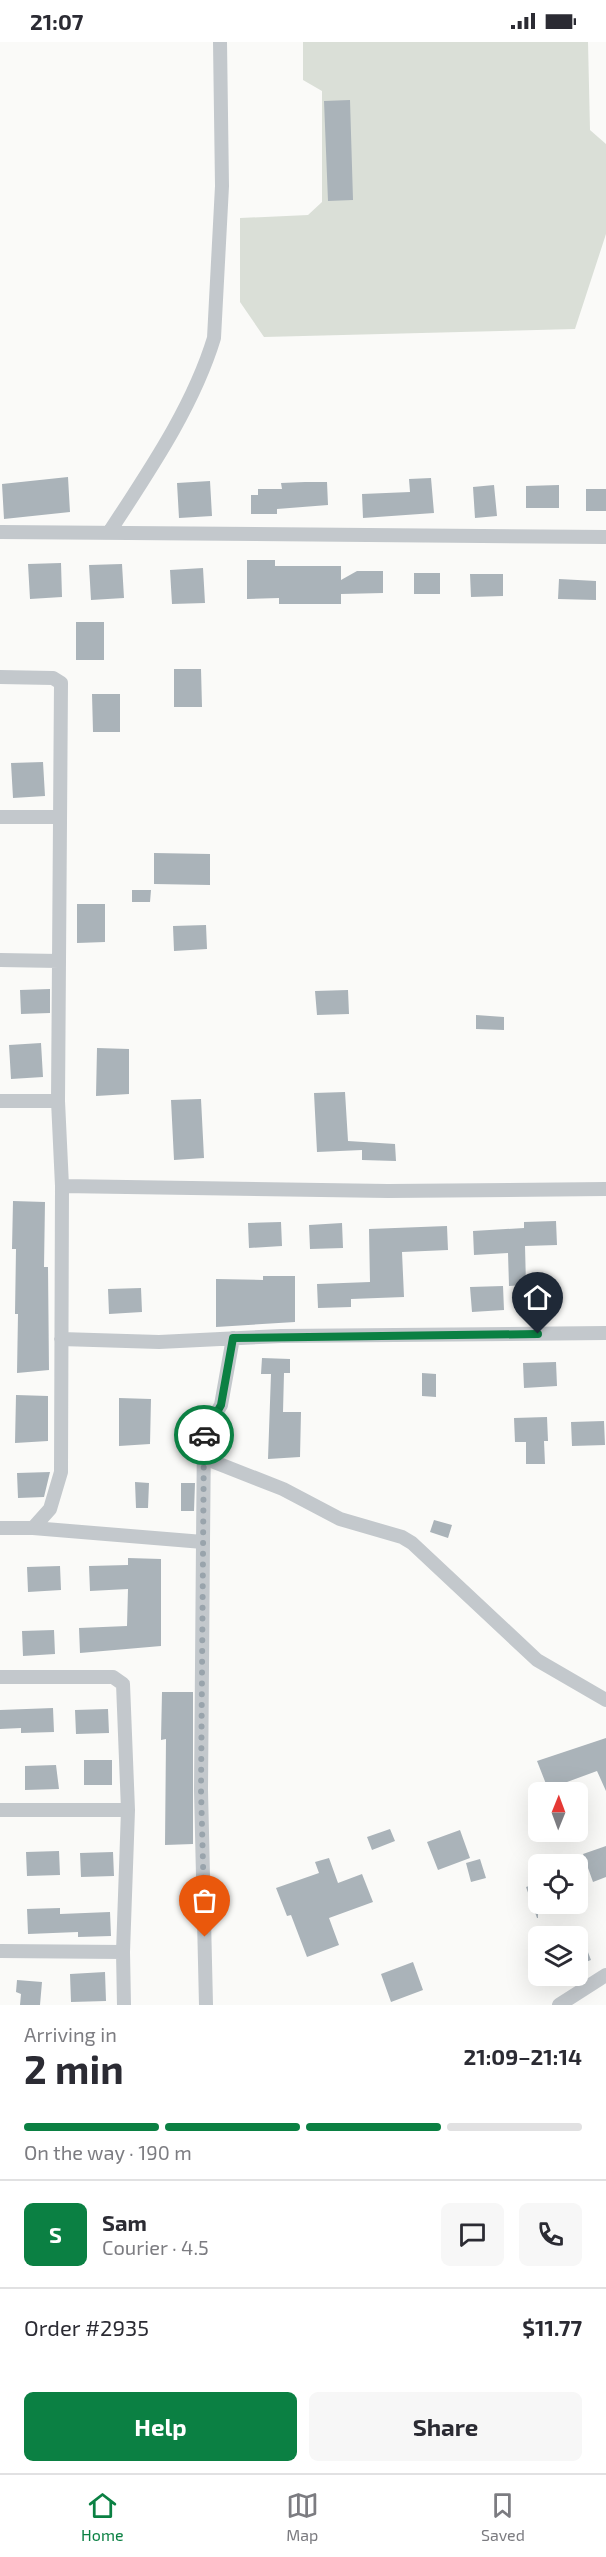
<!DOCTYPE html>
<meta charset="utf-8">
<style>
body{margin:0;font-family:"Exo 2",sans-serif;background:#f7f7f7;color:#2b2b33;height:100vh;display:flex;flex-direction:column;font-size:22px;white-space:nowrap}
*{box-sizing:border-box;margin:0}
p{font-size:20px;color:#7c7c81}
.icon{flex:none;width:33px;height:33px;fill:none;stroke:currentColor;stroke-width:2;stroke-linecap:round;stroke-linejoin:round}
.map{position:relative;height:1963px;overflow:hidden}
.panel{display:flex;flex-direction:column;background:#fff;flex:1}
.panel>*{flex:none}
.needle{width:39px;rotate:1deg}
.fabs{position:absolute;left:528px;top:1740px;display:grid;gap:12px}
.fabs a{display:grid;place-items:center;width:60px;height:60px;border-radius:9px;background:#fff;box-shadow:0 6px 24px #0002;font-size:30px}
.pin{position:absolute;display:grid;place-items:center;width:51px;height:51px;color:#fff;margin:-62px -26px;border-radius:50% 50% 50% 0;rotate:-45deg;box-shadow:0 0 6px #0007}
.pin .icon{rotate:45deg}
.courier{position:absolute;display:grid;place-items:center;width:60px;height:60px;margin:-30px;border:4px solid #0b8043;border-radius:50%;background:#fff;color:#222;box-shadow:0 2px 8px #0007}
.head em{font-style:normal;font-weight:700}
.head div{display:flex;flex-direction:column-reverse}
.head{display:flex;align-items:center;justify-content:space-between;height:102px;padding:0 24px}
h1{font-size:39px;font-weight:700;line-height:45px}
.bar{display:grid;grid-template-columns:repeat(4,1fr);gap:9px 6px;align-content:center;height:72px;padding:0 24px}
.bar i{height:8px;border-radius:4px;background:#e1e1e2}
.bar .on{background:#0b8043}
.bar p{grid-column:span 4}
.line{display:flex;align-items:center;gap:15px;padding:0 24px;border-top:2px solid #e1e1e2}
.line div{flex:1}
.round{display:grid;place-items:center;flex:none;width:63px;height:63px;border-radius:9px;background:#f7f7f7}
.button{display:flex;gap:12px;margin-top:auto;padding:12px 24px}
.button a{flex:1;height:69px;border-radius:9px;background:#0b8043;color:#fff;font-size:24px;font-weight:700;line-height:69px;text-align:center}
.button a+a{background:#f7f7f7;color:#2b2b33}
.status{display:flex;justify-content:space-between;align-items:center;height:42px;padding:0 30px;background:#fff;direction:ltr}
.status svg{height:16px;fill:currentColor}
.tab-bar{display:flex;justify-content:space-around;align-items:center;height:84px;border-top:2px solid #e1e1e2;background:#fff;font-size:16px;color:#7c7c81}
.tab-bar a{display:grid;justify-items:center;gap:3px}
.tab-bar .on{color:#0b8043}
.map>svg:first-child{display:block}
</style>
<div class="status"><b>21:07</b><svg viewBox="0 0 49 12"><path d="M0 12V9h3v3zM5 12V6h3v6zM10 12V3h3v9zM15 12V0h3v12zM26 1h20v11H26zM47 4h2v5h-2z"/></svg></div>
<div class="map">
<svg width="606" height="1963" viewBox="0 0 606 1963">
<rect width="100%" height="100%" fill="#fafaf8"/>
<path fill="#dadfd7" d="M303,0H588L590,88L606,102V192L575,287L264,295L240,260V176L308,173L322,160V49L303,38Z"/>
<path fill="#aab3b9" d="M350,58L353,158L328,159L324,59Z
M68,435L70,470L4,477L2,442Z
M431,436L434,471L363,476L362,452L410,450L409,437Z
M210,439L212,474L179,476L177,441Z
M305,440H327L328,463L277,467V472H251V453H258V447H282L281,441Z
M494,443L497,474L475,476L473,445Z
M559,443V466H526V444Z
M586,447H606V469H586Z
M247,518H275V524H341V538L357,529H383V551L341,552V562H279V556L247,557Z
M61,521L62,555L30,557L28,522Z
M122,522L124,556L91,558L89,523Z
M203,526L205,561L172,562L170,528Z
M414,531H440V552H414Z
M470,532H503V554L471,555Z
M559,537L596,539V558L558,557Z
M76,580H104V618H76Z
M174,627H201L202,665H174Z
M92,652H120V690H93Z
M43,720L45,754L13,756L11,721Z
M154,811L210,812V843L154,842Z
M132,848H151L150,860H132Z
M77,862H105V900L77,901Z
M206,883L207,907L174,909L173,884Z
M50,947V971L21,972L20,948Z
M348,948L349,972L317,973L315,949Z
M476,973L504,975V988L476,987Z
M41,1001L43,1035L11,1037L9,1003Z
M97,1006L129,1007V1052L96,1054Z
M345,1050L348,1099L395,1102L396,1119L362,1118V1108L317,1110L314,1051Z
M201,1057L204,1116L174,1118L171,1058Z
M13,1159L45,1160L44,1225H48L49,1328L17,1331L18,1272H15L16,1207H12Z
M556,1179L557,1203L525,1204L526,1243L509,1244L508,1211L474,1213L473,1189L524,1186V1180Z
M281,1180L282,1204L249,1206L248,1181Z
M342,1181L343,1206L310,1207L309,1183Z
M447,1184L448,1208L402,1210L404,1255L351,1257V1265L318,1266L317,1242L370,1240L369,1187Z
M263,1234H295V1280L216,1285V1237L263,1238Z
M503,1244L504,1268L472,1270L470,1245Z
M141,1246L142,1270L109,1272L108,1247Z
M262,1316L290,1317V1331H284L283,1370H301L300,1415L268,1417L271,1332H261Z
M556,1320L557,1344L524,1346L523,1321Z
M422,1331L436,1332V1355L422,1354Z
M16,1353L48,1354V1399L15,1401Z
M119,1356L151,1357L150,1402L119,1404Z
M547,1375L548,1399H544L545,1422H526V1400H515L514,1376Z
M604,1379L605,1403L572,1404L571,1380Z
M50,1430L44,1455L18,1456L17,1431Z
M135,1440L149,1441L148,1466H136Z
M181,1441H195L194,1469H181Z
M434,1478L452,1483L448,1496L430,1490Z
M128,1516L161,1517V1604L80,1611L79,1586L127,1584L128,1547L90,1549L89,1524L128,1523Z
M60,1524L61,1548L28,1550L27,1525Z
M54,1588L55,1612L23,1614L22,1589Z
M162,1650H193V1802L165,1803L166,1697L161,1698Z
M53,1666L54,1690L21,1691V1686L0,1687V1668Z
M108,1667L109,1691L76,1692L75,1668Z
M606,1696V1749L597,1729L548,1747L537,1719Z
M84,1718H112V1743H84Z
M56,1723L59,1747L25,1748V1724Z
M390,1787L395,1799L372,1808L367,1795Z
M460,1788L470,1816L438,1828L427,1800Z
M606,1804V1835L593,1840L583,1812Z
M59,1809L60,1833L27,1834L26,1810Z
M113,1810L114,1834L81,1835L80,1811Z
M329,1816L338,1841L362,1832L373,1860L329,1876L339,1903L307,1915L291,1873L287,1874L276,1846L319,1831L315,1820Z
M480,1817L486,1836L471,1840L466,1821Z
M538,1841V1876H537L526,1845Z
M60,1866V1872L110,1870L111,1894L78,1895V1890L28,1892L27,1867Z
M578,1884L591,1918L578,1923Z
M413,1920L423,1948L391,1960L381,1932Z
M105,1930L106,1959L71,1960L70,1932Z
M17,1938L42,1940L40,1963H20L21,1952L16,1950Z"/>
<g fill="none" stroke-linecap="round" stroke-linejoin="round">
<path stroke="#c3c8cc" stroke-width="14" d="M110,489C149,429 193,365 214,296L222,144L220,0
M0,490L606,495
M0,635L53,636L61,641L59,919
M0,775H60
M0,918L59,919L58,1059L62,1144L61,1430L50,1467L33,1486
M0,1059H58
M62,1144L388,1149L606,1147
M61,1297L159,1300L281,1294L606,1291
M204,1416L283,1447L340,1477L402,1495L412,1501L537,1618L606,1658
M0,1486H33L203,1500L201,1748L206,1963
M203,1500L204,1392L221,1363L233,1296
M0,1635H113L123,1642L128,1768L123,1910L124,1963
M0,1768H128
M0,1909L123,1910
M559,1963L606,1933"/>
</g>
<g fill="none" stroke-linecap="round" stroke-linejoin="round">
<path stroke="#99a4ac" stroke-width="6" stroke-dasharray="0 10.8" d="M204,1393L201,1748L205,1895"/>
<path stroke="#0b8043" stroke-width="8" d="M204,1393L221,1363L233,1296L538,1292"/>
</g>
</svg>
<div class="fabs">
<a><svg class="needle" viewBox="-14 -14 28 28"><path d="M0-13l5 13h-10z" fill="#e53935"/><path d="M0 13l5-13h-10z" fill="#7c7c81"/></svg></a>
<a><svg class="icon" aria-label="locate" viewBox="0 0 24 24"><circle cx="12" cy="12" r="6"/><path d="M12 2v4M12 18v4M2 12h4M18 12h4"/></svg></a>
<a><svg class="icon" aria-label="layers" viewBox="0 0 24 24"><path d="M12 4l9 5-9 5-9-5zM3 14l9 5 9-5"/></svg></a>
</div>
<div class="pin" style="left:205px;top:1895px;background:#ea580c"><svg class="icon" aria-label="bag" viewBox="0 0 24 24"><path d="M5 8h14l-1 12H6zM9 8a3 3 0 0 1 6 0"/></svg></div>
<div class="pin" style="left:538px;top:1292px;background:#1f2937"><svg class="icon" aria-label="home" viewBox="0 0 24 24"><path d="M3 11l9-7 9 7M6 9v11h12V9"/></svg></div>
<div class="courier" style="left:204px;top:1393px"><svg class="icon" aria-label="car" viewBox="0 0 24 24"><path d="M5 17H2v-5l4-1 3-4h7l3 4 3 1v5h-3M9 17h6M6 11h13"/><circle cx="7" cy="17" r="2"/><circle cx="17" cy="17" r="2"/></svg></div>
</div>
<section class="panel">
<div class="head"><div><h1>2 min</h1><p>Arriving in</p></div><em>21:09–21:14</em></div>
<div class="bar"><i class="on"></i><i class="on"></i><i class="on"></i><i></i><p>On the way · 190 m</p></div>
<div class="line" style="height:108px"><b class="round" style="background:#0b8043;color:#fff">S</b><div><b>Sam</b><p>Courier · 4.5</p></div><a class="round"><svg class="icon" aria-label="chat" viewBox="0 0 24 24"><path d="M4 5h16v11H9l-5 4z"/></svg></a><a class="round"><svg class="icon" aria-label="phone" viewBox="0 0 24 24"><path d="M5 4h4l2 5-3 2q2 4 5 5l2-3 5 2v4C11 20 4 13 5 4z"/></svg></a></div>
<div class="line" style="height:78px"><div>Order #2935</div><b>$11.77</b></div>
<div class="button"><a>Help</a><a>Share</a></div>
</section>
<nav class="tab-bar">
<a class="on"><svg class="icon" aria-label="home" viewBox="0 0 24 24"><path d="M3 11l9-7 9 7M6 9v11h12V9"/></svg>Home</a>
<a><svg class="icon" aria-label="map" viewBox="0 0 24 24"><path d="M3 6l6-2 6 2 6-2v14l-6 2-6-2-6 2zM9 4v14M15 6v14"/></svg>Map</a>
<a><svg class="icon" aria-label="saved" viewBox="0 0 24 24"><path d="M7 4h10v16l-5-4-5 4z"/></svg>Saved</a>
</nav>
